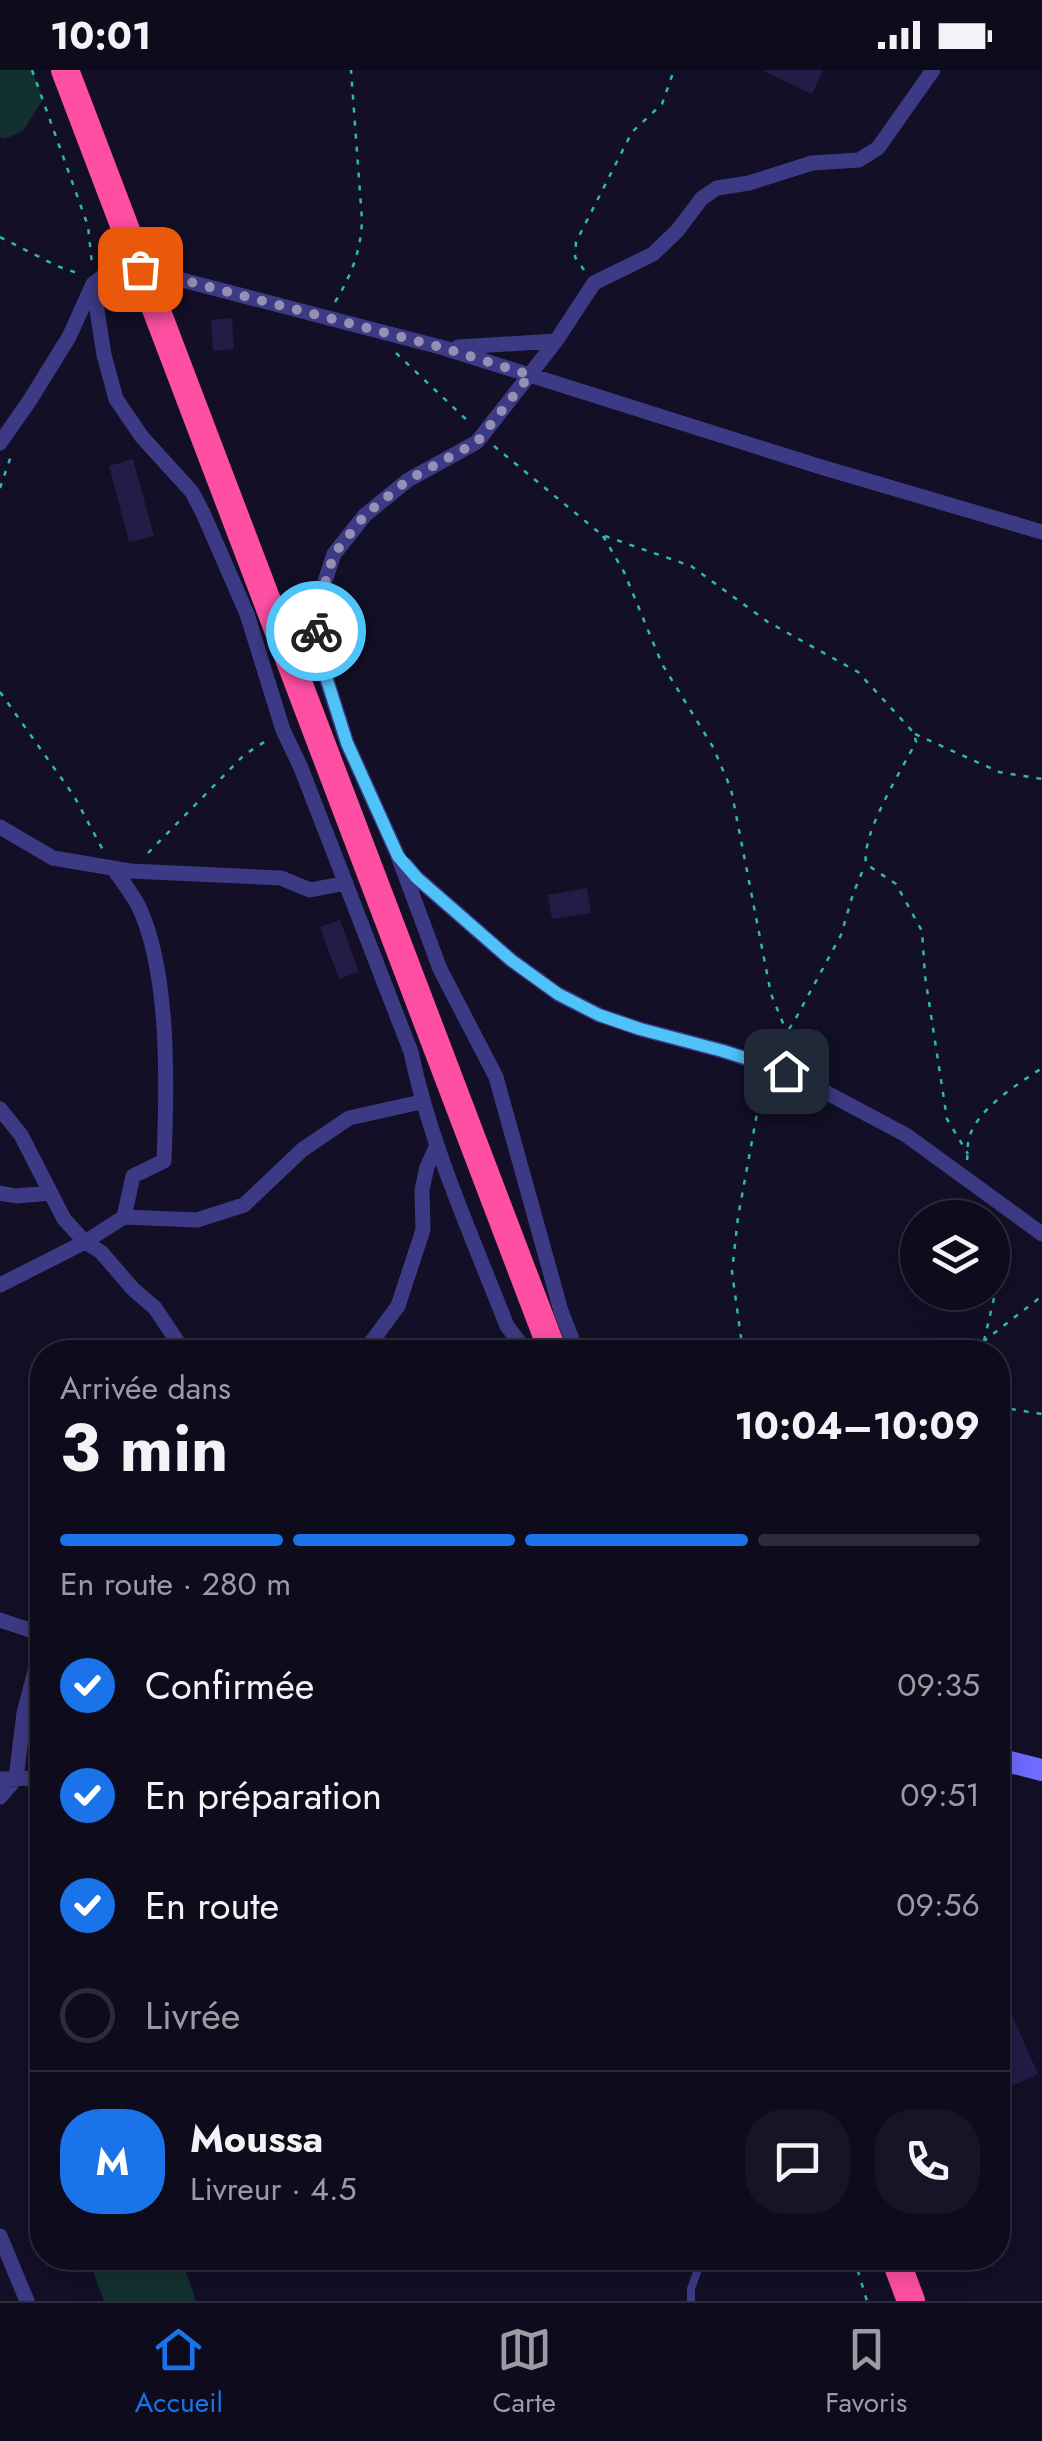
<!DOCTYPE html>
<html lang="fr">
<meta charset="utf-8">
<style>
body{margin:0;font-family:Jost,sans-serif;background:#171425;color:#f1f3f6;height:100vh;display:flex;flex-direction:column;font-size:38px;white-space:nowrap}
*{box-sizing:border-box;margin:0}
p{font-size:32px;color:#9b9ba3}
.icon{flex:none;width:55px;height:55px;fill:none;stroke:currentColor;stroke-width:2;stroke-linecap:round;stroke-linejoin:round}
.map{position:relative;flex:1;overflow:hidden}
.panel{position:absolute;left:30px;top:1270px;width:980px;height:930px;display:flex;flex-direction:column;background:#0e0b1c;border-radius:40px;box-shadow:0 5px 25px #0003,0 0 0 2px #2e2b3b}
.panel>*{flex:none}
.fabs{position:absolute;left:900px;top:1130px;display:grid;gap:20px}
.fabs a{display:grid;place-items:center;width:110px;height:110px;border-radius:50%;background:#0e0b1c;box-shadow:0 5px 25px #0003,0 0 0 2px #2e2b3b;font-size:50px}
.pin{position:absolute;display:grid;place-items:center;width:85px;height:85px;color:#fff;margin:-42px;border-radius:20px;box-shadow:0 5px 15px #0006}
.courier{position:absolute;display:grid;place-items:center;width:100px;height:100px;margin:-50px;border:8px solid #4fc3f7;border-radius:50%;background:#fff;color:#222;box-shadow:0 2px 12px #0007}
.head em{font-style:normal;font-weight:700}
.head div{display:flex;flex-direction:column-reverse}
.head{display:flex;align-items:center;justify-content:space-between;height:170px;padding:0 30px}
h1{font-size:65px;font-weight:700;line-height:75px}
.bar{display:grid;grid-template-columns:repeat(4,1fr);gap:15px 10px;align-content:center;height:120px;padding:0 30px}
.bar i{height:12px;border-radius:8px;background:#2e2b3b}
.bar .selected{background:#1a73e8}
.bar p{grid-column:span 4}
.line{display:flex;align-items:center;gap:25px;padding:0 30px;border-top:2px solid #2e2b3b}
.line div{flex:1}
.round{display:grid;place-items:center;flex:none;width:105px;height:105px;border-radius:40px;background:#171425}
ol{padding:0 30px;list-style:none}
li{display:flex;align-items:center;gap:30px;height:110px}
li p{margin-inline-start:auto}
li .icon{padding:10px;border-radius:50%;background:#1a73e8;color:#fff;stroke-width:4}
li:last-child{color:#9b9ba3}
li i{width:55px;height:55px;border:5px solid #2e2b3b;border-radius:50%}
.status{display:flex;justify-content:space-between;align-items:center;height:70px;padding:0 50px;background:#0e0b1c;direction:ltr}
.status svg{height:28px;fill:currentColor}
.menu{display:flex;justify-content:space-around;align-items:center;height:140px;border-top:2px solid #2e2b3b;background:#0e0b1c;font-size:28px;color:#9b9ba3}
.menu a{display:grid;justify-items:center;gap:5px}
.menu .selected{color:#1a73e8}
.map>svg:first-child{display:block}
</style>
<div class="status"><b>10:01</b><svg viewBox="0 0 49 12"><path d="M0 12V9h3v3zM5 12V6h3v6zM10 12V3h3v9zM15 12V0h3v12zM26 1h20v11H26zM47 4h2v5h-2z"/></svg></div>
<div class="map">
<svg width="1042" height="2231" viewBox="0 0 1042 2231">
<rect width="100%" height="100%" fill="#130f26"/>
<path fill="#12302f" d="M0,0H32L43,29L23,61L5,69L0,67Z
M88,2188H181L196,2231H104Z"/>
<path fill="#241b47" d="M761,0H823L812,24Z
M232,248L234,279L213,281L211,250Z
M133,389L154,466L129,472L109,396Z
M587,818L591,843L552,849L548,825Z
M340,850L359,902L339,909L320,857Z
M1012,1945L1038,2004L1012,2016L998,1984V1951Z"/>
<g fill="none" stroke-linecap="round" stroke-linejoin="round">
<path stroke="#2fb8b0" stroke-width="2.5" stroke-dasharray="5 8" stroke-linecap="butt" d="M32,0L88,156L92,194
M0,167L57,196L80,204
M584,200L575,187L576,172L632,62L662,34L674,0
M335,232C351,206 361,181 362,150L351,0
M396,283L470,353
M494,376L602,465L691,496L768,552L858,602L914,663L916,672C901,701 861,764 866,794L896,814L922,861L925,906L947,1049L968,1084
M0,418L12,383
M603,466L624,502L662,594L713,677L731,719L771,924L787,963
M0,622L74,726L103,780
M915,664L999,702L1042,709
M148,783L244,685L269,669
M775,981L796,948L841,865L853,824L865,795
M967,1090C968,1082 967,1072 970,1065C980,1037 1018,1014 1042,998
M984,1271L995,1224V1177L992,1171
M743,1282L732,1202L738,1147L763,1011
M975,1282L984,1271L1042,1226
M998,1337L1042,1344
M854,2188L867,2231"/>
<path stroke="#3d3a85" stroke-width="8" d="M691,2231V2219L702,2188"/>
<path stroke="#3d3a85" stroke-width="15" d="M93,214L104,285L116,329L142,367L192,422L203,443L247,544L283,660L301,698L411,982C431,1077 472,1166 507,1256L527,1282
M556,271L477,372L408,410L365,445L334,484L321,523L315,573L347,673L398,786L440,899L496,1007L561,1241L577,1282
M458,277L556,271L594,213L653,184L677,161L702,128L717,118L749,113L812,93L859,90L878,78L933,0
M0,373L30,330L69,267L93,214L106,204L140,199L444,278L821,397L1042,462
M0,757L53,788L130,801L281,808L310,820L346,813
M406,795L417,808L511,890L558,924L599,945L640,959L723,981L786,1001L906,1065L1042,1164
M113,798C121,810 132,823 139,837C170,904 167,1017 164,1091L133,1106L124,1147
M0,1039L21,1065L64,1149L85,1172L101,1182L133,1219L155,1238L181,1277L191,1282
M0,1123L16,1126L51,1123
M0,1215L85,1172L124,1147L197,1150L244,1135L302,1080L349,1048L421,1032
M364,1282L398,1236L423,1160L422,1120L427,1097L437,1075
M0,1550L42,1564
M0,1709L42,1708
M0,1727L16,1709L24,1643L42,1574
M0,2166L27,2231"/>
<path stroke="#6f6bff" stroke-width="22" d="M998,1689L1042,1700"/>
<path stroke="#ff4fa3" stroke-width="28" d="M65,0L553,1282
M895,2188L911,2231"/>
</g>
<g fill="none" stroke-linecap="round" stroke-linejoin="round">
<path stroke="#948fb3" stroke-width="10" stroke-dasharray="0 18" d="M140,199L444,278L530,305L477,372L408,410L365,445L334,484L322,523L316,561"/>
<path stroke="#4fc3f7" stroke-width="12" d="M316,561L315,572L347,673L398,786L417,808L511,890L558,924L599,945L640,959L723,981L786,1001"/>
</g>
</svg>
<div class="fabs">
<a><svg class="icon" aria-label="layers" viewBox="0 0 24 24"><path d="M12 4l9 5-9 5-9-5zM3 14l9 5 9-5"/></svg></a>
</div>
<div class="pin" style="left:140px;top:199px;background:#ea580c"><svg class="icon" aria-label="bag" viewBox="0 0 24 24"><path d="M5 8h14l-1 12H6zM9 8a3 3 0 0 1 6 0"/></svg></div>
<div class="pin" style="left:786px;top:1001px;background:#1f2937"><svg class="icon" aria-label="home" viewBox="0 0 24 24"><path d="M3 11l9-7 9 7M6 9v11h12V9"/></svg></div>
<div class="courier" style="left:316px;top:561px"><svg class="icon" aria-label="bike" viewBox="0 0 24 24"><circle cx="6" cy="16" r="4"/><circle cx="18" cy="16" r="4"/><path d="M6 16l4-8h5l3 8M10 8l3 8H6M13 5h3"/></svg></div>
<section class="panel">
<div class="head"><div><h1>3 min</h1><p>Arrivée dans</p></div><em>10:04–10:09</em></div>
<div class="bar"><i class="selected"></i><i class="selected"></i><i class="selected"></i><i></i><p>En route · 280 m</p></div>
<ol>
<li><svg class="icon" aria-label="check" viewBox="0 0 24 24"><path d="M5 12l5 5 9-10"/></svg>Confirmée<p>09:35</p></li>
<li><svg class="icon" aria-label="check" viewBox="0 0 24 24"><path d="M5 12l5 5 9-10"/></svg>En préparation<p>09:51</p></li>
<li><svg class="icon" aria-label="check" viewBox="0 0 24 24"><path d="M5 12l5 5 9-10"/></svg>En route<p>09:56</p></li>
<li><i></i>Livrée</li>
</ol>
<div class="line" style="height:180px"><b class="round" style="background:#1a73e8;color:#fff">M</b><div><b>Moussa</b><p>Livreur · 4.5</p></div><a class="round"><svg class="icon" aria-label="chat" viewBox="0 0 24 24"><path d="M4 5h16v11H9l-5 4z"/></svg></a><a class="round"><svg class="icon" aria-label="phone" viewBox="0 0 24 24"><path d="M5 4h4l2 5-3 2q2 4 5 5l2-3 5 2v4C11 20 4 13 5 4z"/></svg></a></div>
</section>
</div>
<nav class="menu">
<a class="selected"><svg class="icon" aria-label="home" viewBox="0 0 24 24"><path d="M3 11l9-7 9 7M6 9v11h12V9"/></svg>Accueil</a>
<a><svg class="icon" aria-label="map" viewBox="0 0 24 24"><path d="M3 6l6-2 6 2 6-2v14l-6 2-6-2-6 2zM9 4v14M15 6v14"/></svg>Carte</a>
<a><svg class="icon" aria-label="saved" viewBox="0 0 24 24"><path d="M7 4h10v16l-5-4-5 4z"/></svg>Favoris</a>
</nav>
